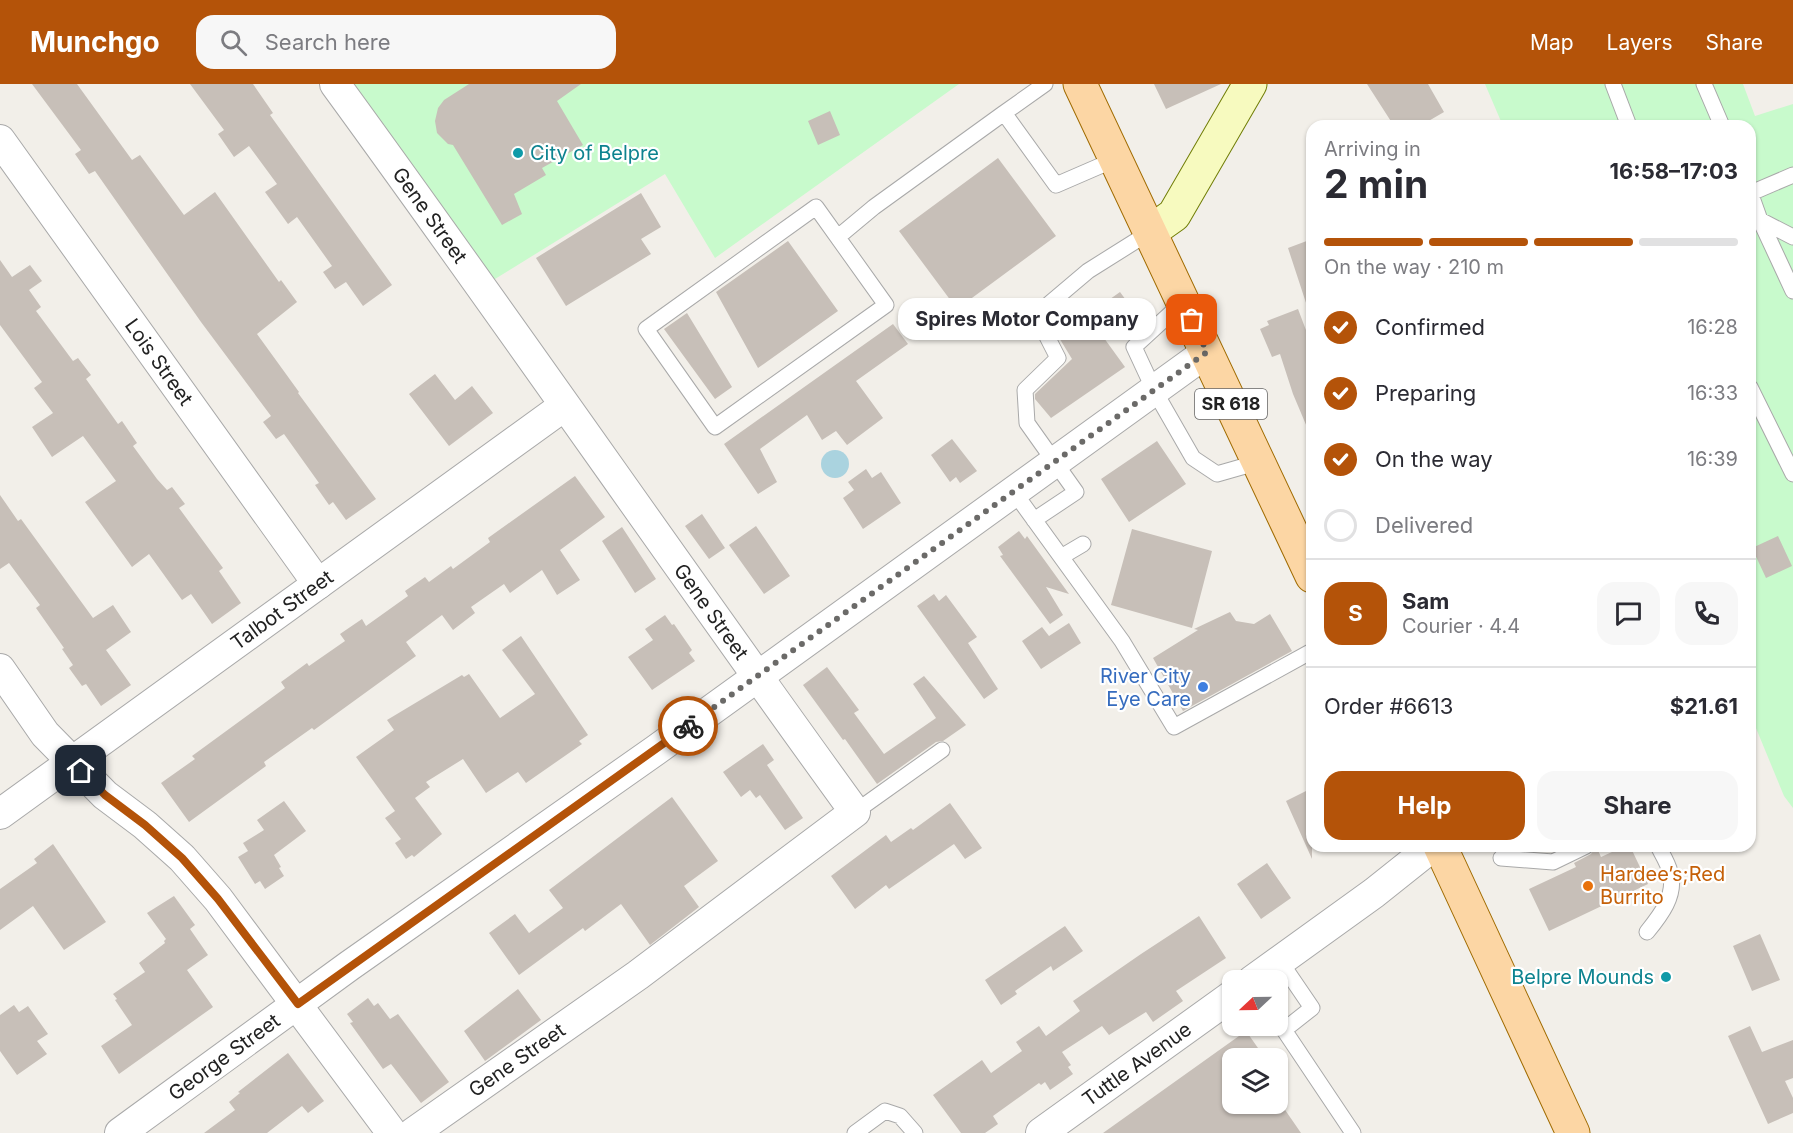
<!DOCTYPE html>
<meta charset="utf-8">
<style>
body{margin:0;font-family:Inter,sans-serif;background:#f7f7f7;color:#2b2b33;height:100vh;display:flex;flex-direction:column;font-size:22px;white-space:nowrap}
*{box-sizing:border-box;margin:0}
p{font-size:20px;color:#7c7c81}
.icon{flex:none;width:33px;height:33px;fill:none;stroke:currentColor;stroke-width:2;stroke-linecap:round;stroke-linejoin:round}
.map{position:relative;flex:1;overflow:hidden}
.side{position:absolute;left:1306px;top:36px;width:450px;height:732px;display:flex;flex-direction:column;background:#fff;border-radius:18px;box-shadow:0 2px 4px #0004}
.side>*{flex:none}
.needle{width:39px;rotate:248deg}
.tools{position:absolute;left:1222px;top:886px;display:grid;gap:12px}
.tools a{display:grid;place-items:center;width:66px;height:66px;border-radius:12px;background:#fff;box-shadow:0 2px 4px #0004;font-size:30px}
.pin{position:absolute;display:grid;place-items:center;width:51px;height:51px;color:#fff;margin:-26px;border-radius:12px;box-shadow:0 3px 9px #0006}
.courier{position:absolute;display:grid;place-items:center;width:60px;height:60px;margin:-30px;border:4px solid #b45309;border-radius:50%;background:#fff;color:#222;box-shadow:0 2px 8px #0007}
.bubble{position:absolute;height:42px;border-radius:18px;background:#fff;box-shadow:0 2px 4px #0004;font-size:20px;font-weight:700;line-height:42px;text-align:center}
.overview em{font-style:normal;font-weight:700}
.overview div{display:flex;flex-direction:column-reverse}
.overview{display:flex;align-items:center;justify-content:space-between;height:102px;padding:0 18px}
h1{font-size:39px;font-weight:700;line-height:45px}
.bar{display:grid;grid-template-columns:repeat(4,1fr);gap:9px 6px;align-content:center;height:72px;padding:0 18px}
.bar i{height:8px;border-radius:4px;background:#e1e1e2}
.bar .active{background:#b45309}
.bar p{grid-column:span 4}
.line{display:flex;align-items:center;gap:15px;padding:0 18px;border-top:2px solid #e1e1e2}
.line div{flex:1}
.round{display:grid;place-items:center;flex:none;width:63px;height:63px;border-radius:18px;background:#f7f7f7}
ol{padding:0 18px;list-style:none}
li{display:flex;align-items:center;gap:18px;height:66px}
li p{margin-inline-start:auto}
li .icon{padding:6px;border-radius:50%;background:#b45309;color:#fff;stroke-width:4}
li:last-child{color:#7c7c81}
li i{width:33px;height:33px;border:3px solid #e1e1e2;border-radius:50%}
.primary-button{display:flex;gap:12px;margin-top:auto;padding:12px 18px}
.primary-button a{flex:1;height:69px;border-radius:18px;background:#b45309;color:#fff;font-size:24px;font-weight:700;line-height:69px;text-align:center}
.primary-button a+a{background:#f7f7f7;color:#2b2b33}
header{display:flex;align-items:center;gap:36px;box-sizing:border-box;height:84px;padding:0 30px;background:#b45309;color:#fff}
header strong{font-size:28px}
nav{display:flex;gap:33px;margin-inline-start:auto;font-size:21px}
.search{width:420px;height:54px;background:#f7f7f7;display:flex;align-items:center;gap:15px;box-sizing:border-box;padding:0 21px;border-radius:18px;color:#7c7c81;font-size:22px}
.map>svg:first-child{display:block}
</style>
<header>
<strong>Munchgo</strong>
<div class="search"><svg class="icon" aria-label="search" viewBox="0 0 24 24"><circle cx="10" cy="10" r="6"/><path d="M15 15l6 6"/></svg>Search here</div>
<nav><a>Map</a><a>Layers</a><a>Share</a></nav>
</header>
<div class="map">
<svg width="1793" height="1049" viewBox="0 0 1793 1049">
<rect width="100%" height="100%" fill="#f2efe9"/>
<path fill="#c8facc" d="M335,0H959L715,174L665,90L482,203Z
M1485,0H1743L1755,32L1793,20V724L1784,712L1751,632L1750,42H1503Z"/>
<path fill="#aad3df" d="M821 380a14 14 0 1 1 28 0a14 14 0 1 1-28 0Z"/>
<path fill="#c7bfb8" d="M32,0H77L132,76L140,71L184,131L215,108L279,198L281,196L297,218L257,250L299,308L298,309L376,415L346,436L333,418L329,421L315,401L319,399L284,350L276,355L263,338L271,332L201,238L95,87L89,90L75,70L81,66Z
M190,0H253L273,29L270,31L392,201L363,222L346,198L335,205L323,188L332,182L297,133L288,140L265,108L277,100L249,62L234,73L218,50L224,46Z
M469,0H581L557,17L583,61L542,84L546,91L514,110L522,130L502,141L453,61L448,60L437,49L435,37L438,24L444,16Z
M1154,0H1221L1166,25Z
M1367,0H1428L1444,28L1420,42H1394Z
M830,27L840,51L818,61L808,37Z
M998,74L1056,152L957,225L899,147Z
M641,109L661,143L641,155L651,170L566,222L536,174Z
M1312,155V224L1308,225L1288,164Z
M788,157L838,227L758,284L716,208Z
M0,176L12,193L30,181L42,197L29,206L41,223L36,227L73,277L78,274L91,291L86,295L118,340L122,337L137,359L133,362L157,395L167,406L172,403L185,420L179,424L223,484L219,487L241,519L212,540L191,510L182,516L149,470L132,483L85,418L116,397L83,352L52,373L32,343L53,329L34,304L42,298L0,241Z
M1120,208L1137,231L1104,254L1125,283L1051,334L1035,315V310L1072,275L1058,252Z
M1298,225L1312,262V355L1293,310L1280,270L1272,273L1260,245L1269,241L1267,237Z
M687,229L732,303L715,315L664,245Z
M893,240L908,260L856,297L883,334L847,361L836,347L822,356L807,331L760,365L777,398L758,410L724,360Z
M435,290L455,316L472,302L493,329L449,362L409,310Z
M952,355L977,387L960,399L956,393L950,398L931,371Z
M1157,357L1186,400L1129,438L1101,395Z
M866,385L872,394L881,388L901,419L863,445L843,414L854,406L848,398Z
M575,392L605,433L560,466L580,496L557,511L542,486L510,509L504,500L471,523L475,529L453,546L442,531L406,558L416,572L314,646L312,644L264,678L266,682L189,738L161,699L195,675L192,672L285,604L281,598L307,579L309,582L345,557L340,550L362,535L366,542L408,512L405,507L425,493L429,498L451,482L453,485L490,458L488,454Z
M0,411L18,437L21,435L93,534L113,521L131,548L106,566L131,601L101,622L86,600L82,602L69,584L73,581L62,565L64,564L36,524L40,521L9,479L0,485Z
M702,430L725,464L709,475L685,442Z
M756,442L790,492L764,510L729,461Z
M622,443L656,495L635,509L602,457Z
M1132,445L1212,467L1192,544L1111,521Z
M1019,447L1025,455L1027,452L1069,510L1046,503L1063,531L1050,540L1000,472L1003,471L998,463Z
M1778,452L1792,482L1766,494L1752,464Z
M934,510L939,517L946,511L977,553L968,559L998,605L984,615L917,522Z
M1230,528L1236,537L1254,540L1270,530L1292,567L1183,627L1153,574L1198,546L1194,545Z
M665,531L672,541L674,540L692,566L689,569L695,577L652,606L628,573L653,556L645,545Z
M1069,539L1081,559L1041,585L1022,557L1042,543L1049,552Z
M521,552L588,651L579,657L582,660L526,699L518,688L486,709L463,675L426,698L430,703L415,714L442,750L414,773L412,771L406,775L395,759L401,755L385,734L395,727L356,673L394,646L387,636L462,591L464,593L469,590L500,634L535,610L502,566Z
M827,583L859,626L854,629L884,670L936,634L913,600L924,592L966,641L943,657L936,658L877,700L845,655L843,656L803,601Z
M763,660L774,676L767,681L803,734L785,746L760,711L756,714L750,706L741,713L723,688Z
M1312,704V775L1286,717Z
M672,713L718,777L684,802L699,823L650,861L621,820L585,847L583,844L519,891L489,849L515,830L529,849L563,824L549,806Z
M284,717L306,747L274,771L281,783L279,784L284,792L265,805L260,797L255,800L238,773L248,767L243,759L264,746L257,736Z
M950,719L982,764L965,775L954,760L889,805L886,801L855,825L831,792L886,751L891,758L911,744L913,746Z
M53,760L106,838L64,866L33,822L0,846V805L37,779L34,775Z
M1596,762L1601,773L1625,762H1630L1648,800L1549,847L1529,805L1576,783L1574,779L1591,770Z
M1267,779L1291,814L1261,835L1237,800Z
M174,812L195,841L190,845L208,871L187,886L213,923L119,990L101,962L132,941L115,916L117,915L113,910L145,888L139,879L165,859L164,857L166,855L147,829Z
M1199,832L1226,874L1176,907L1183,917L1153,938L1146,928L1109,951L1102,942L1062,968L1071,981L1068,983L1073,990L1050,1006L1045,998L1041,1001L1039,999L993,1032L998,1040L985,1049H961L933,1011L982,976L991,989L1022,967L1016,958L1039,942L1046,952L1080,927L1073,917L1141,870Z
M1065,842L1083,867L1053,887L1051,882L1015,907L1017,910L1001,921L985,896Z
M1760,850L1780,896L1752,907L1733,862Z
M518,905L541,936L485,977L464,947Z
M368,914L374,922L378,919L390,935L398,930L449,998L421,1019L391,980L383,985L350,939L353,938L347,930Z
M14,921L19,928L28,922L48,950L37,957L47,970L17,991L0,967V931Z
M1750,942L1762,968L1793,956V994L1785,997L1793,1014V1029L1768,1040L1728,952Z
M1246,947L1258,964L1242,975H1233V1020H1281L1301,1049H1103Z
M288,969L324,1017L308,1029L302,1022L267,1049H204L235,1026L229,1018L240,1009L238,1008Z"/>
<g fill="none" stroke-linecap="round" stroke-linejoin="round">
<g stroke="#a9a9a9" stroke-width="17">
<path id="lane" d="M1045,0L1004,29L1056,101L1116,75
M1613,0L1629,42
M1704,0L1722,42
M1750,108L1760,136L1793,207
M1751,109L1793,91
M816,123L886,221L715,343L646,245Z
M1758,135L1793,153
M838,153L874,123L1004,29
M1183,218L1134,263L1154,306L1193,374L1217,390L1259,378
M1750,303L1793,390
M1014,408L1122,557L1174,643L1312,567
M1034,436L1076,408L1027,339L1025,306L1058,274L1036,231L1088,187L1150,148
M1061,473L1083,460
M855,728L942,666
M1501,774L1553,778L1586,762
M1647,848C1660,832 1677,811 1670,788C1668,779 1662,770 1658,762
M1280,877L1312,924L1284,946L1353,1049
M855,1049L885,1027L900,1032L915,1049"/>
</g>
<g stroke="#a9a9a9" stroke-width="32">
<g id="street">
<path id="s1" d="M335,0C511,241 680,487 855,728L638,891L413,1049"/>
<path id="s2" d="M0,56L318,500"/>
<path d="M0,585L45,650L105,711L145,741L182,774L218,815L392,1049"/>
<path id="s3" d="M0,730L564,322"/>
<path d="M1252,897L1374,809L1433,762"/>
<path id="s4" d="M120,1049L349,882L656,666L1207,268"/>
<path id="s5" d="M1041,1049L1233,911"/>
</g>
</g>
<g stroke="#707d05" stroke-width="35">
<path id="secondary" d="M1150,148L1174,131L1250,0"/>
</g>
<g stroke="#a06b00" stroke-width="35">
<path id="primary" d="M1080,0L1312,492
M1440,762L1573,1049"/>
</g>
<use href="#lane" stroke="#fff" stroke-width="15"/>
<use href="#street" stroke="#fff" stroke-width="30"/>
<use href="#secondary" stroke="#f7fabf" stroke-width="33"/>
<use href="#primary" stroke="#fcd6a4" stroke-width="33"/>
</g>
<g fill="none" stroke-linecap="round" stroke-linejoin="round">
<path stroke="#6b6a68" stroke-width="6" stroke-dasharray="0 10.8" d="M688,642L1207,268L1192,236"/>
<path stroke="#b45309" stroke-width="8" d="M81,687L105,711L145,741L182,774L218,815L298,920L688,642"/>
</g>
<g fill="#0f9aa8" stroke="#fff" stroke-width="2">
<circle cx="518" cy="69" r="6"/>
<circle cx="1666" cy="893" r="6"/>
</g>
<circle fill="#3f7fe0" stroke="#fff" stroke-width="2" cx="1203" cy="603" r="6"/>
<circle fill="#e8710a" stroke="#fff" stroke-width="2" cx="1588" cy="802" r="6"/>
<g text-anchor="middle" stroke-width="4.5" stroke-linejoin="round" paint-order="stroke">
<rect fill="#fff" stroke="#646464" stroke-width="1.5" x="1195" y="305" width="72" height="30" rx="4.5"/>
<g font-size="18" font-weight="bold" fill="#222">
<text x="1231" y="326">SR 618</text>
</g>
<g font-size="20" fill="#0d838f" stroke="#fff" text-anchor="start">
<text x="530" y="76">City of Belpre</text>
<text x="1654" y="900" text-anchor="end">Belpre Mounds</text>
</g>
<g font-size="20" fill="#222" stroke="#fff">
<text dy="7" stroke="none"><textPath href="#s1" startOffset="162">Gene Street</textPath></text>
<text dy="7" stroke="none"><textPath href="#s2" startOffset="273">Lois Street</textPath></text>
<text dy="7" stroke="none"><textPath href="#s3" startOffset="348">Talbot Street</textPath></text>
<text dy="7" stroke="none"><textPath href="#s1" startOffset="648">Gene Street</textPath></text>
<text dy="7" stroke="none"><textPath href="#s4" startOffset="129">George Street</textPath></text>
<text transform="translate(517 976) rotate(-35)" y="7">Gene Street</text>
<text dy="7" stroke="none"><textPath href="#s5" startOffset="118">Tuttle Avenue</textPath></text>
</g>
<g font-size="20" fill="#366cbe" stroke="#fff" text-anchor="end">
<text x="1191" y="599">River City<tspan x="1191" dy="23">Eye Care</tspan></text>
</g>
<g font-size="20" fill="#c56008" stroke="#fff" text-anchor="start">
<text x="1600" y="797">Hardee’s;Red<tspan x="1600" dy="23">Burrito</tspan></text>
</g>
</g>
</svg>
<div class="tools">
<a><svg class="needle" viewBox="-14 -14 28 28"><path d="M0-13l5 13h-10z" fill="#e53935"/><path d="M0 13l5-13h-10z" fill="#7c7c81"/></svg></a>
<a><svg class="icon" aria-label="layers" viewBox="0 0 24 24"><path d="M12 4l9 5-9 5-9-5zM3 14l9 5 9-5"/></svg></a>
</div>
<div class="pin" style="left:1192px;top:236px;background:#ea580c"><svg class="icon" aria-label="bag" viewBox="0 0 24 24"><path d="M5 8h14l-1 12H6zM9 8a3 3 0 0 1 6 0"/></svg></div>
<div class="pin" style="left:81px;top:687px;background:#1f2937"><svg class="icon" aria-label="home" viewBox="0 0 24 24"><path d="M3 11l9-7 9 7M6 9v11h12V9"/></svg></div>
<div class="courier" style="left:688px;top:642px"><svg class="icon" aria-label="bike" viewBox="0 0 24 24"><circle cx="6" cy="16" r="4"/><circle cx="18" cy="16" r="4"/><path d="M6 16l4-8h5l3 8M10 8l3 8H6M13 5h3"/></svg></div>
<div class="bubble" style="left:898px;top:214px;width:258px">Spires Motor Company</div>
<section class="side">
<div class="overview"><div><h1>2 min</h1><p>Arriving in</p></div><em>16:58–17:03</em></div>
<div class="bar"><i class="active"></i><i class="active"></i><i class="active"></i><i></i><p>On the way · 210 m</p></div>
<ol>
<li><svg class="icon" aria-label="check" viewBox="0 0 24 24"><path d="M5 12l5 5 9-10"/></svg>Confirmed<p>16:28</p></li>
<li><svg class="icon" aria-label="check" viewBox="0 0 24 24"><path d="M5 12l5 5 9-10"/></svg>Preparing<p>16:33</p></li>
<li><svg class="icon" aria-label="check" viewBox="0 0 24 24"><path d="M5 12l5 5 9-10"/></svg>On the way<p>16:39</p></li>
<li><i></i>Delivered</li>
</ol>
<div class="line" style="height:108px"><b class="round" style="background:#b45309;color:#fff">S</b><div><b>Sam</b><p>Courier · 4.4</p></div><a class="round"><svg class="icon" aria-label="chat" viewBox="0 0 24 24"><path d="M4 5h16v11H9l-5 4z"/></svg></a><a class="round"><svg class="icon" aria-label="phone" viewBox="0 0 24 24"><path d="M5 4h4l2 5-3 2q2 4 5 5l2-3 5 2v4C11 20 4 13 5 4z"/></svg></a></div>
<div class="line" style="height:78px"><div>Order #6613</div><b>$21.61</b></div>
<div class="primary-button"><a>Help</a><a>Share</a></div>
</section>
</div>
